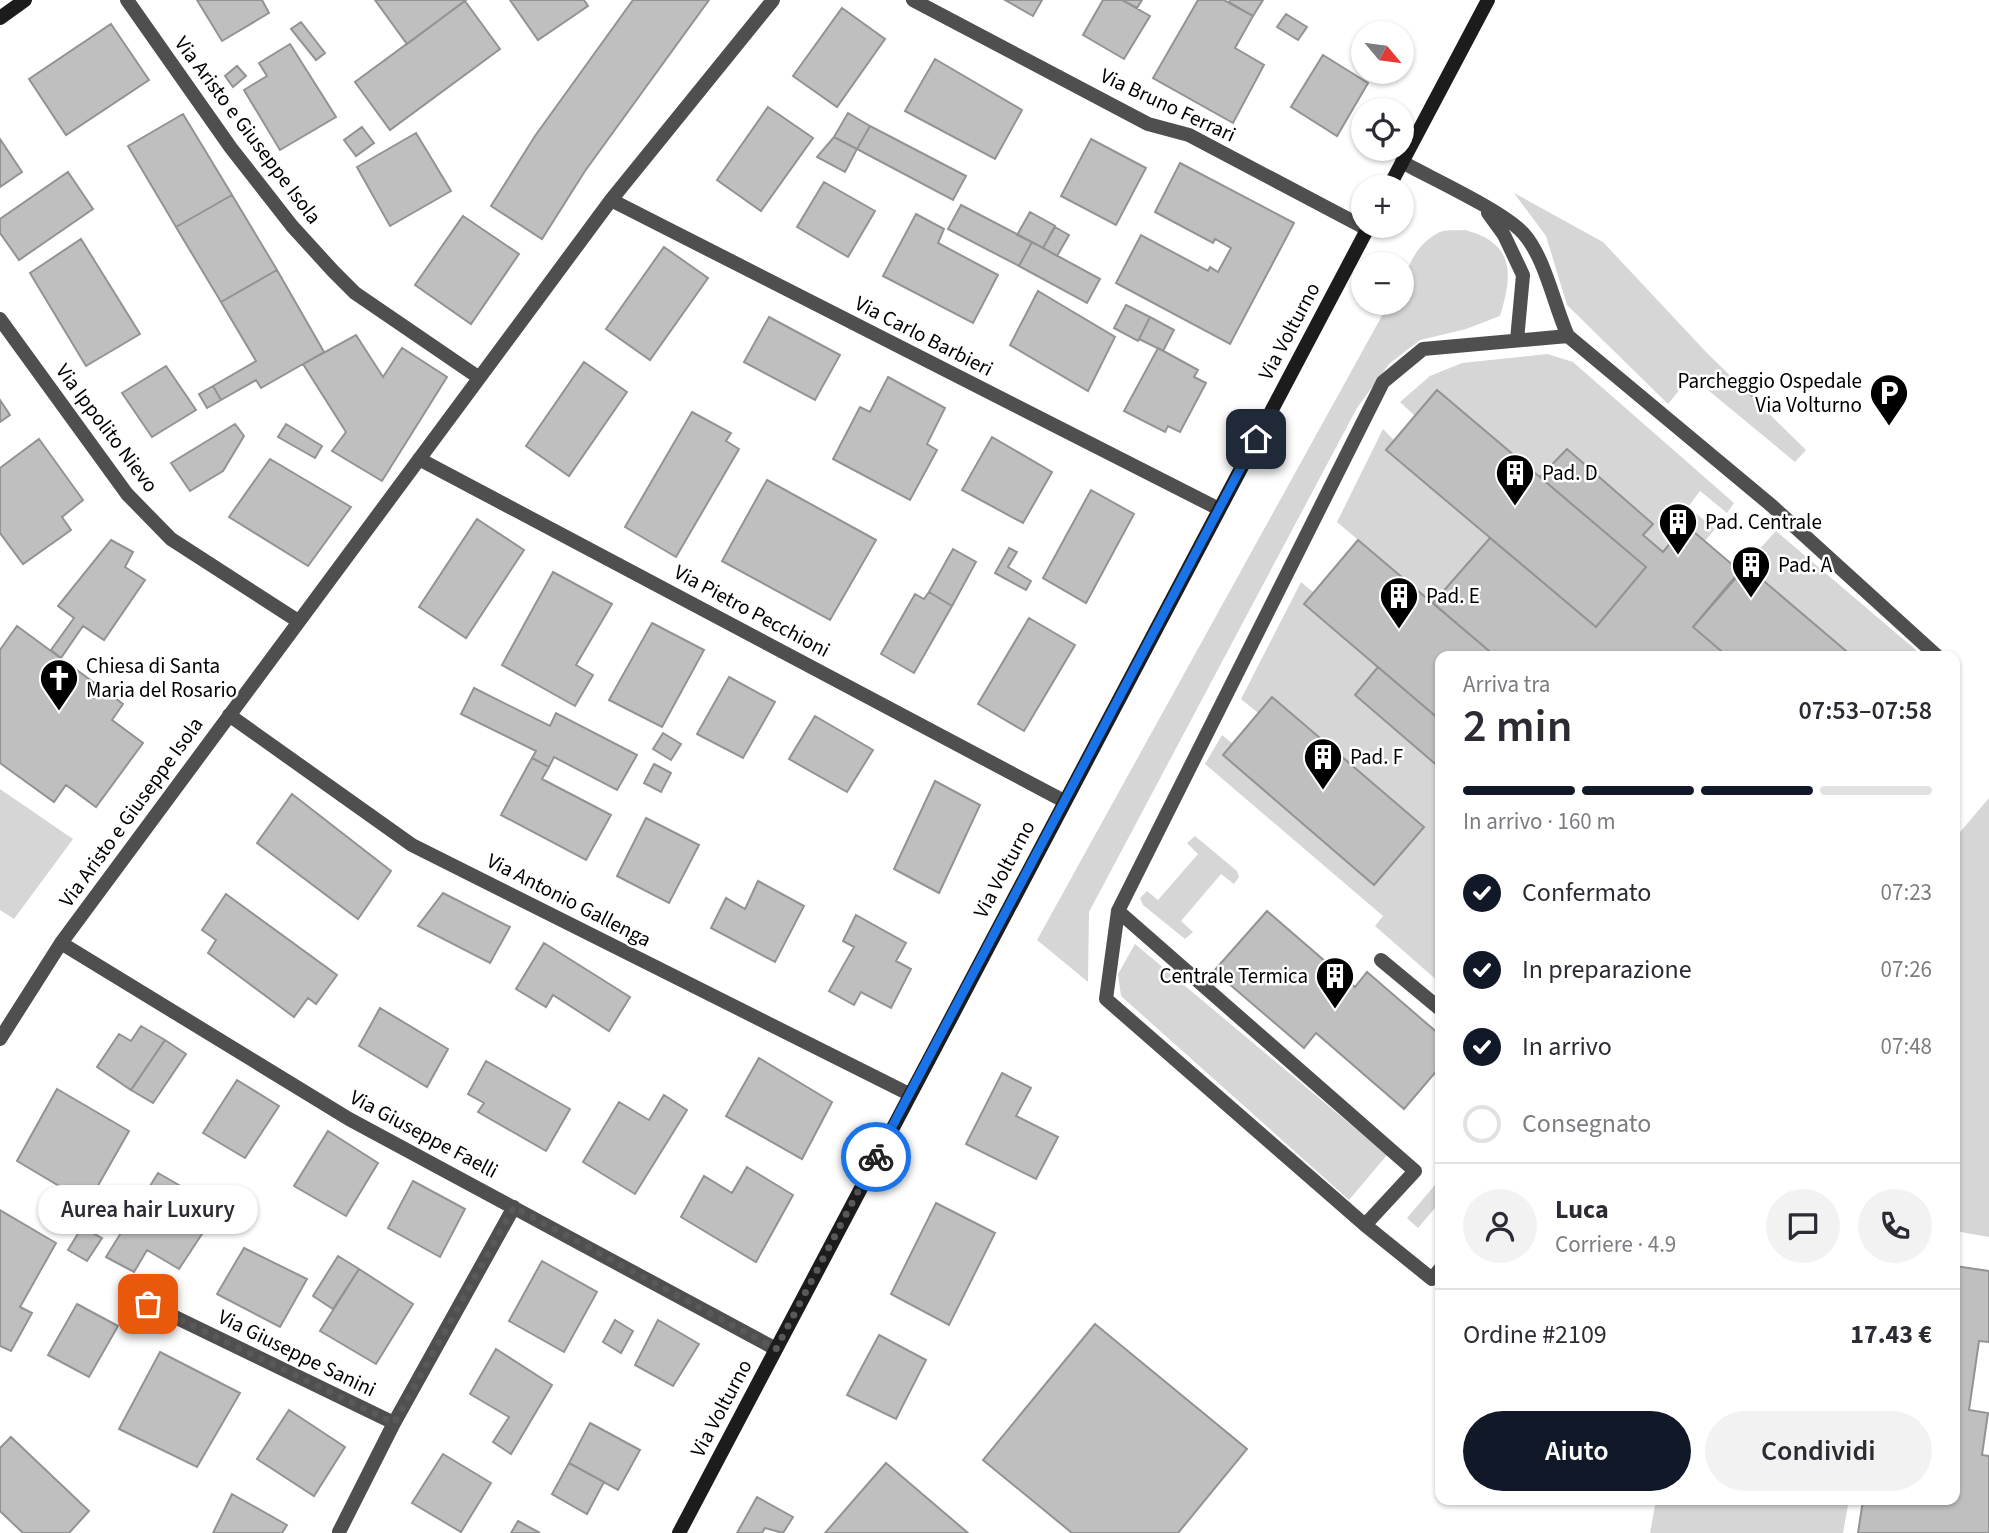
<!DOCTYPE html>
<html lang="it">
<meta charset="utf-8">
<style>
body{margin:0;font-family:"Source Sans 3",sans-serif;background:#f2f2f3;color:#2b2b33;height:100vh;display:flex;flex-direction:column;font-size:26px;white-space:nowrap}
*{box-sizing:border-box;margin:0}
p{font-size:23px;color:#7c7c81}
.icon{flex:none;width:38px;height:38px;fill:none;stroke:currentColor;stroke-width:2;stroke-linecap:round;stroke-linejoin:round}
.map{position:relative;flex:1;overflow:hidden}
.side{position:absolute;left:1435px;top:651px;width:525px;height:854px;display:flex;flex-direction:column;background:#fff;border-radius:14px;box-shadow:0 2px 5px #0004}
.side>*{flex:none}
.needle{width:46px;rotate:119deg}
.controls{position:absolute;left:1351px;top:21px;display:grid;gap:14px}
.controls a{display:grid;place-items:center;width:63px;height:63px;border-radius:50%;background:#fff;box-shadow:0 2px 5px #0004;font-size:35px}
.pin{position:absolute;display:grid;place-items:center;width:60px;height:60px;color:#fff;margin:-30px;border-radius:14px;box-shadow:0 4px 10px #0006}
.courier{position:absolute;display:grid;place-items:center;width:70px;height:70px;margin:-35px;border:5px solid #1a73e8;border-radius:50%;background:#fff;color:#222;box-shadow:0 2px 9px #0007}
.bubble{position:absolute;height:49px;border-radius:24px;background:#fff;box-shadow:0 2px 5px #0004;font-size:23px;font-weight:600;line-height:49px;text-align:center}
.summary em{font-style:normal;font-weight:600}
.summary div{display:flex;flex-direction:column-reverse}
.summary{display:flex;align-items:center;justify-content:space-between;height:119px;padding:0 28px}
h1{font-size:46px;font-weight:600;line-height:52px}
.bar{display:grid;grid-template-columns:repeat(4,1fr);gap:10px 7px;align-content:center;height:84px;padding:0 28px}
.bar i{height:9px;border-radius:5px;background:#e1e1e2}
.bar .on{background:#111827}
.bar p{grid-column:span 4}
.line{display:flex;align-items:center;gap:18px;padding:0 28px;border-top:2px solid #e1e1e2}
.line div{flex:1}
.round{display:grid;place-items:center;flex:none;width:74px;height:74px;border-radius:37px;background:#f2f2f3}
ol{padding:0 28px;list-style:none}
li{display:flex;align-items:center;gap:21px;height:77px}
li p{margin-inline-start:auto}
li .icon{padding:7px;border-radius:50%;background:#111827;color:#fff;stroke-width:4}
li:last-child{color:#7c7c81}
li i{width:38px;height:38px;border:4px solid #e1e1e2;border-radius:50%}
.cta{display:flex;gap:14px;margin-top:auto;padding:14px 28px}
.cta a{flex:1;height:80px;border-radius:42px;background:#111827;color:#fff;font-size:28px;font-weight:600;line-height:80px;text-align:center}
.cta a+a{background:#f2f2f3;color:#2b2b33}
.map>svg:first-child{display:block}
</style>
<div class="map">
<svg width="1989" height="1533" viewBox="0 0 1989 1533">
<rect width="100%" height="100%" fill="#fff"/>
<path fill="#d6d6d6" d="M1514,193L1603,242L1707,353L1806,450L1795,462L1691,376L1668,404L1567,305L1546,236Z
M1465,230C1515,243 1513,274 1500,316L1466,329L1420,340L1389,364L1357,408L1089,912L1088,982L1037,940L1389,303H1402C1402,276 1412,247 1438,233C1444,229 1457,231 1465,230Z
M1547,354L1573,362L1734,503L1727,513L1700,491L1688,507L1715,529L1705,541L1690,531L1678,534L1663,552L1643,535L1653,524L1567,450L1540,477L1437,390L1415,416L1400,402L1430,376L1462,363Z
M1383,429L1490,538L1433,603L1337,522Z
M1776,531L1916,650L1918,656H1852L1745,565Z
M1301,582L1313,592L1304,604L1378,667L1355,695L1440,768V983L1375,926L1383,916L1205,764L1222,735L1233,744L1223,755L1374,884L1424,827L1272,697L1258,713L1241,699Z
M0,789L73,839L14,919L0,910Z
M1989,798V1237L1955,1231V838Z
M1195,836L1237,871L1239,877L1234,884L1221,874L1181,921L1193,932L1185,939L1143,905L1140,898L1147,891L1158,900L1198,854L1187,843Z
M1135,944L1387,1155L1349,1200L1121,996L1118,974Z
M1440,1179V1202L1418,1228L1407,1218Z
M1656,1500H1849L1843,1533H1650Z"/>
<path fill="#bfbfbf" stroke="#939393" stroke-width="2" d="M197,0H262L269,13L222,41Z
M375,0H466L407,44Z
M510,0H584L588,6L538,40Z
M633,0H709L585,171L542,239L491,206L535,136Z
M1005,0H1042L1033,16Z
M1103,0H1122L1150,16L1124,59L1083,35Z
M1122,0H1142L1137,8Z
M1198,0H1224L1253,16L1235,48L1264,65L1233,123L1153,78Z
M1230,0H1263L1253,16L1229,2Z
M465,1L500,49L390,130L355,82Z
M842,8L885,39L837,107L793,76Z
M1286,14L1307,27L1298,40L1277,27Z
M301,22L325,53L316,60L291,29Z
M111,24L149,80L66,135L29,79Z
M290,44L336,117L280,150L244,90L267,76L259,63Z
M1323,55L1368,83L1337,136L1291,107Z
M935,59L1022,110L995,159L905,111Z
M237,66L246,76L233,87L225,76Z
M768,107L813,138L761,211L717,180Z
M848,113L870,126L857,149L834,137Z
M183,114L232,195L176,227L128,146Z
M870,126L966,176L953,200L857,149Z
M362,127L374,143L356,156L344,140Z
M416,133L451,191L390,226L357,167Z
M834,137L857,149L845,172L817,157Z
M0,139L22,172L0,187Z
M1091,139L1146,168L1116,225L1061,196Z
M1180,163L1294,223L1230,344L1116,283L1141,235L1208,271L1210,267L1218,272L1231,248L1215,239L1213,243L1155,212Z
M68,172L93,209L19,260L0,233V219Z
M824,182L875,211L848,257L797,227Z
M232,195L277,270L221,302L176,227Z
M961,205L1032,242L1019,266L948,229Z
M1030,212L1055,226L1043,248L1017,235Z
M916,214L944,229L938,243L998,275L973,323L883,276Z
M463,216L519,254L471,324L415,285Z
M1055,227L1069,235L1057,256L1043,248Z
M81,239L140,334L86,366L30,273Z
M1032,242L1100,279L1087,303L1019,266Z
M664,247L708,278L650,360L606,329Z
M277,270L324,352L261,388L256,380L221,400L213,386L256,361L221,302Z
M1038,291L1115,337L1088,391L1010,345Z
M1126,305L1150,317L1138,341L1114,328Z
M769,317L840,355L815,400L744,362Z
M1150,317L1174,330L1163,351L1139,339Z
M356,335L383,377L402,348L447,377L382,481L332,451L346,432L303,364Z
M1158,348L1198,370L1194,377L1206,383L1180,432L1168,426L1165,432L1124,411Z
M584,362L627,392L569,476L526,446Z
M166,366L196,410L152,437L122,393Z
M1748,376L1760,386L1752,396L1740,386Z
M888,377L945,408L927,444L937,450L910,500L833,459L860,407L870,412Z
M213,386L221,400L207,408L199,394Z
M1437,390L1646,567L1596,627L1386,450Z
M0,400L10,415L0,422Z
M692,412L731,433L726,441L739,449L676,557L625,527Z
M235,424L244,436L223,471L190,491L171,463Z
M286,424L322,446L315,458L278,437Z
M992,437L1052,472L1023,523L962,490Z
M39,439L83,500L62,517L71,530L23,564L0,533V468Z
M1567,449L1653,524L1643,535L1663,552L1678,534L1694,532L1741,572L1693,627L1727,656H1495L1433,603L1490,538L1596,627L1646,567L1540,477Z
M270,459L351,507L308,566L229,517Z
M767,480L876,540L830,620L722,561Z
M1091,490L1134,514L1086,603L1043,578Z
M477,519L524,550L466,638L419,607Z
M111,540L133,552L125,567L145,580L104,640L83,626L61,658L51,650L74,618L58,606Z
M1358,540L1495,656H1440V720L1304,604Z
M1009,548L1017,552L1008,567L1031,581L1026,590L995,573Z
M953,549L976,562L952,606L929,592Z
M1745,565L1852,656H1727L1693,627Z
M553,572L612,604L576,665L593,675L575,706L502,665Z
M929,592L952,606L914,673L881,654L915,594L924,599Z
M1029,618L1075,645L1024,731L978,704Z
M652,623L704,650L662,727L609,700Z
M17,626L123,704L112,720L143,743L96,807L66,785L54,802L0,763V650Z
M1378,667L1440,720V768L1355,695Z
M729,677L775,702L743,758L697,734Z
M474,688L550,726L556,713L637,755L617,790L554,757L549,767L532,758L536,751L461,714Z
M1272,697L1424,827L1374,885L1223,755Z
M815,716L873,750L847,792L789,759Z
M663,733L681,744L671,760L653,749Z
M532,758L549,767L542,779L611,815L586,860L501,815Z
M654,764L671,773L661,792L644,783Z
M935,781L980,805L939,893L894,869Z
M292,794L391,871L358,919L257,843Z
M646,818L699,845L669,903L617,876Z
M758,881L804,906L775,962L711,928L726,898L745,909Z
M443,893L510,927L490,963L418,926Z
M226,894L337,975L316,1004L308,998L294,1017L208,953L216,940L202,930Z
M1267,911L1355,987L1367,972L1440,1035V1067L1404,1109L1316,1033L1304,1048L1214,971Z
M856,915L906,943L896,961L911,969L891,1008L861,992L854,1005L829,991L854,947L843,941Z
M544,943L630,997L609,1031L553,995L546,1007L516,989Z
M380,1008L448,1049L427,1087L359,1046Z
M141,1026L165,1040L131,1090L97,1067L119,1034L131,1041Z
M165,1040L186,1054L153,1103L131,1090Z
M759,1058L832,1102L802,1159L726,1116Z
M486,1061L570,1109L546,1151L478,1112L484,1103L468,1094Z
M1002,1073L1031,1088L1016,1116L1058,1137L1036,1179L966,1144Z
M237,1080L279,1106L245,1158L203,1133Z
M57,1089L129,1131L88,1203L17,1161Z
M664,1095L687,1110L635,1194L583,1162L619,1102L649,1120Z
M328,1131L378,1163L346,1216L294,1186Z
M747,1167L793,1195L756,1262L681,1217L704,1176L732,1193Z
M158,1173L219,1208L179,1269L147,1250L134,1272L106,1257Z
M413,1181L465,1209L440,1257L388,1228Z
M936,1203L995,1233L949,1325L891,1294Z
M0,1210L56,1243L20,1307L32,1313L11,1351L0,1346Z
M82,1227L102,1238L87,1261L68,1250Z
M244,1248L307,1279L280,1327L217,1294Z
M338,1256L359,1269L333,1309L313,1296Z
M542,1261L597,1292L564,1352L509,1321Z
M1955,1266L1989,1271V1342L1979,1341L1969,1410L1988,1413L1982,1455L1989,1456V1533H1858L1863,1500H1955Z
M359,1269L413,1304L376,1364L320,1331Z
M77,1304L118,1326L89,1377L48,1355Z
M615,1320L633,1331L621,1353L603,1342Z
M658,1320L699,1344L673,1386L635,1365Z
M1095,1324L1247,1449L1178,1533H1072L983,1460Z
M879,1335L926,1360L896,1419L847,1395Z
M496,1349L552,1385L511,1454L493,1442L509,1417L470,1394Z
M160,1352L240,1393L197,1467L119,1429Z
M289,1410L345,1447L314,1496L257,1459Z
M590,1423L640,1450L618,1490L569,1463Z
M11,1437L89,1511L69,1533H23L0,1511V1448Z
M443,1454L491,1483L461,1532L412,1503Z
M569,1463L604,1482L587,1514L552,1494Z
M886,1463L968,1533H825Z
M232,1494L287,1525L282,1533H213Z
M757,1497L793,1517L783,1533L765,1528L762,1533H737Z
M518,1521L540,1533H511Z"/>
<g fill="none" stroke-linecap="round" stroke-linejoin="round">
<path stroke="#4f4f4f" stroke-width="14" d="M1402,162C1431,178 1503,211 1523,233C1545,257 1554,305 1568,336
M1488,213L1504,235L1523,275L1517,340
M1118,911L1106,999L1365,1225
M1381,960L1440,1009
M1440,1269L1432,1279L1365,1225L1415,1171L1118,911L1383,382L1423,349L1568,336L1772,506L1937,656"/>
<path stroke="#4f4f4f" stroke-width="14" d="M127,0L231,148L292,226L333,271L355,293L478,377
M913,0L1148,124L1189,135L1367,229
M611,200L1219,509
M0,319L127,494L171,539L298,621
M419,459L1064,801
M229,715L412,845L909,1094
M61,943L349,1119L776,1349
M0,1039L61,943L611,200L773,0
M148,1304L394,1423L514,1207
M339,1532L394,1423"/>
<path stroke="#1c1c1c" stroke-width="14" d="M0,18L25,0
M1389,187L1488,0
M679,1533L1369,226"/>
</g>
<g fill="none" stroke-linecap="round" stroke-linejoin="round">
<path stroke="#595959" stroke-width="7" stroke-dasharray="0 12.6" d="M148,1304L394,1423L514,1207L776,1349L876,1157"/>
<path stroke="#1a73e8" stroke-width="9" d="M876,1157L1256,439"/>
</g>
<defs>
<g id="parking-pin" transform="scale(2.0125)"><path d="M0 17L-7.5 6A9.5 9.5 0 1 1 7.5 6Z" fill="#000" stroke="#fff"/><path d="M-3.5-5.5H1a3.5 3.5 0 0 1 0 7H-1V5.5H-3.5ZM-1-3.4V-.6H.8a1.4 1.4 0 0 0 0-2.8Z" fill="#fff"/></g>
<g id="building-pin" transform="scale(2.0125)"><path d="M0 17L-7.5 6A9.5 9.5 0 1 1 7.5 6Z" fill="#000" stroke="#fff"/><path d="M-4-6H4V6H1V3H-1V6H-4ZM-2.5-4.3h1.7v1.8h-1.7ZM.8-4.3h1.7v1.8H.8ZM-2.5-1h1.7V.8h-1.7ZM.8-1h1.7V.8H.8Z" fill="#fff"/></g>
<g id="church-pin" transform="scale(2.0125)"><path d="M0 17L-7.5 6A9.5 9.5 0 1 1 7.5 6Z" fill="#000" stroke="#fff"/><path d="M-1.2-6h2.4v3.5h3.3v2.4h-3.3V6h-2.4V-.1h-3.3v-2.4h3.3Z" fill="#fff"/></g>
</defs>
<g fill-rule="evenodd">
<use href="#parking-pin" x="1889" y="393"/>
<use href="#building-pin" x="1515" y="473"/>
<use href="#building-pin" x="1678" y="522"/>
<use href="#building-pin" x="1751" y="565"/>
<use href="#building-pin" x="1399" y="596"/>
<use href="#church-pin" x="59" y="678"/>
<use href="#building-pin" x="1323" y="757"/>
<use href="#building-pin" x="1335" y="976"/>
</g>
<g text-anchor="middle" stroke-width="5" stroke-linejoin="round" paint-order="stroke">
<g font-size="21" fill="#000" stroke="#fff">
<text transform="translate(1168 105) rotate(25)" y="7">Via Bruno Ferrari</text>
<text transform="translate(248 130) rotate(53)" y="7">Via Aristo e Giuseppe Isola</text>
<text transform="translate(1289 331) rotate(-62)" y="7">Via Volturno</text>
<text transform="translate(924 336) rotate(27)" y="7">Via Carlo Barbieri</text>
<text transform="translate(107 428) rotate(53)" y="7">Via Ippolito Nievo</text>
<text transform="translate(752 611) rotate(28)" y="7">Via Pietro Pecchioni</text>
<text transform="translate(131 812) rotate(-54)" y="7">Via Aristo e Giuseppe Isola</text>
<text transform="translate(1004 869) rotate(-62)" y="7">Via Volturno</text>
<text transform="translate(569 900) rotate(27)" y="7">Via Antonio Gallenga</text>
<text transform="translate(424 1134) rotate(28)" y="7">Via Giuseppe Faelli</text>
<text transform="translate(297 1353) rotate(26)" y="7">Via Giuseppe Sanini</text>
<text transform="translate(721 1408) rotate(-62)" y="7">Via Volturno</text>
</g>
<g font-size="21" fill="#000" stroke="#fff" text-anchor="start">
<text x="1862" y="388" text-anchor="end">Parcheggio Ospedale<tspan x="1862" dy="24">Via Volturno</tspan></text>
<text x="1542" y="480">Pad. D</text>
<text x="1705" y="529">Pad. Centrale</text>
<text x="1778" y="572">Pad. A</text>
<text x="1426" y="603">Pad. E</text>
<text x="86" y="673">Chiesa di Santa<tspan x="86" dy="24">Maria del Rosario</tspan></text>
<text x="1350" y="764">Pad. F</text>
<text x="1308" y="983" text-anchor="end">Centrale Termica</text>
</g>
</g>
</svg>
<div class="controls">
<a><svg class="needle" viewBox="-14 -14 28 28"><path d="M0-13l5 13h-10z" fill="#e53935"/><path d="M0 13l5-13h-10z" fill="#7c7c81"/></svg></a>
<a><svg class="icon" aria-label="locate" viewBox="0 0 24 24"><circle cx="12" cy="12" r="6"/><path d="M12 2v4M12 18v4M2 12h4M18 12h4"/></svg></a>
<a>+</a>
<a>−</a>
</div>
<div class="pin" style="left:148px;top:1304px;background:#ea580c"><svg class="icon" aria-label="bag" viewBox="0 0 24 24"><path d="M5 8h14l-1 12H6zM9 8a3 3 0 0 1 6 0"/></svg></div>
<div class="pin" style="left:1256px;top:439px;background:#1f2937"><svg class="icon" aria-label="home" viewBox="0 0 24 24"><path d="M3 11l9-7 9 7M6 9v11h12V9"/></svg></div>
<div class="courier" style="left:876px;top:1157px"><svg class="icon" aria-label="bike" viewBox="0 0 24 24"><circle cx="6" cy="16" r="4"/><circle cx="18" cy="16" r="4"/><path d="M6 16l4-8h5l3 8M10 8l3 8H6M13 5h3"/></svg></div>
<div class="bubble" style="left:38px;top:1185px;width:220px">Aurea hair Luxury</div>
<section class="side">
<div class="summary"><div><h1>2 min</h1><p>Arriva tra</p></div><em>07:53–07:58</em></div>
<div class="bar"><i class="on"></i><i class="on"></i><i class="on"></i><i></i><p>In arrivo · 160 m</p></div>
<ol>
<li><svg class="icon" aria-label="check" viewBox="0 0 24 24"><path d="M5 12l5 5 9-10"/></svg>Confermato<p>07:23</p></li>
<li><svg class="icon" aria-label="check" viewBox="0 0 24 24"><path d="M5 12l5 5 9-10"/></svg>In preparazione<p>07:26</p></li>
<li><svg class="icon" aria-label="check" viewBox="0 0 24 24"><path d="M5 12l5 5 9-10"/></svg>In arrivo<p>07:48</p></li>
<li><i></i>Consegnato</li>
</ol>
<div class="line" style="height:126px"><a class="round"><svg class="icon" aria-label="person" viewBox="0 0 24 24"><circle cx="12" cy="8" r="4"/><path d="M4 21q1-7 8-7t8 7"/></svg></a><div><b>Luca</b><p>Corriere · 4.9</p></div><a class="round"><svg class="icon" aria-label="chat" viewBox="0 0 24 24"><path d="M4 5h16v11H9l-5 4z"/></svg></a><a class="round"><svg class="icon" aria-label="phone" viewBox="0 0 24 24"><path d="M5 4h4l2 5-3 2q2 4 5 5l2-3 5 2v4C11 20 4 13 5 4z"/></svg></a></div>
<div class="line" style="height:91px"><div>Ordine #2109</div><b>17.43 €</b></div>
<div class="cta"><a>Aiuto</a><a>Condividi</a></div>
</section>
</div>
